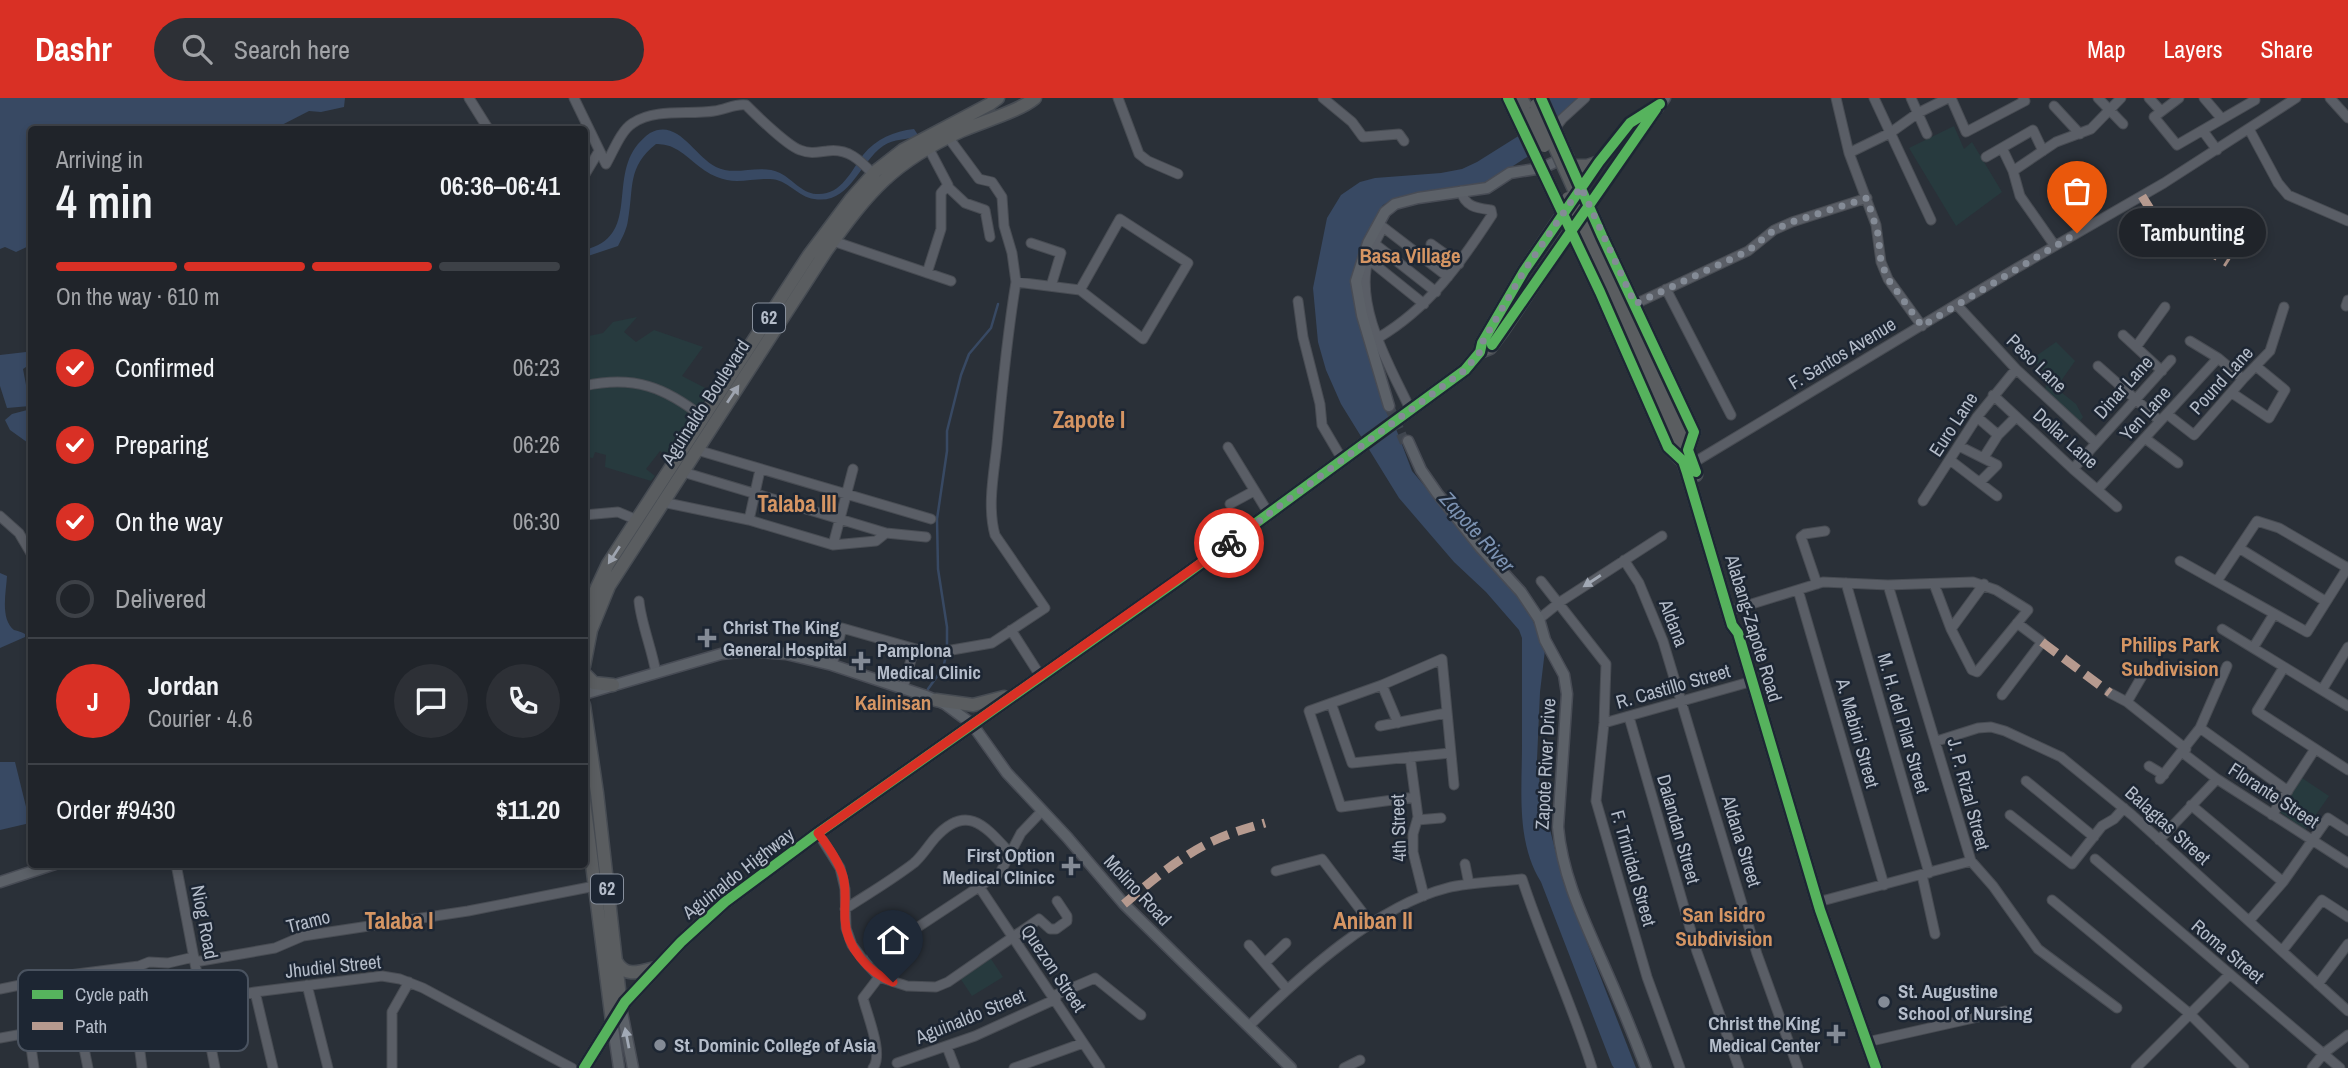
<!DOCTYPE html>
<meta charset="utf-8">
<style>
body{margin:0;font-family:"Archivo Narrow",sans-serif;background:#2d3036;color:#f1f3f6;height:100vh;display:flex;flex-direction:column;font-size:26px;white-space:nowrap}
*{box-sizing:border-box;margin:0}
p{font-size:23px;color:#a2a4a8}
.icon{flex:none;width:38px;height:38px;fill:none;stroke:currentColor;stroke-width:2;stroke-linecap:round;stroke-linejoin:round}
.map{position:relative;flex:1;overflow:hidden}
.details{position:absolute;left:28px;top:28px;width:560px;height:742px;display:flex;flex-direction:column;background:#20242a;border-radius:7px;box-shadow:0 4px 10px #0003,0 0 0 2px #3d4147}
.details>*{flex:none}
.pin{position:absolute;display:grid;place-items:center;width:60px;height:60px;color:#fff;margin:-72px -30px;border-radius:50% 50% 50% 0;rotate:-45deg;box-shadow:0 0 7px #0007}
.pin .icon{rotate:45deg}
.courier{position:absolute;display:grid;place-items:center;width:70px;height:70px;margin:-35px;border:5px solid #d93025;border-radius:50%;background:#fff;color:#222;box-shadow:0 2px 9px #0007}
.bubble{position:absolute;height:49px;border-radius:24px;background:#20242a;box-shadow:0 4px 10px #0003,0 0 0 2px #3d4147;font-size:23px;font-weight:600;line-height:49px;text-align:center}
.summary em{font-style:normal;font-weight:600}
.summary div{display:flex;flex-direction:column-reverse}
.summary{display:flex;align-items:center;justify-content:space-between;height:119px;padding:0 28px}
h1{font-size:46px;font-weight:600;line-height:52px}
.bar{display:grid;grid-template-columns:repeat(4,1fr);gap:10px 7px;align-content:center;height:84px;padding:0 28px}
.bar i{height:9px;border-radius:5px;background:#3d4147}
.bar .active{background:#d93025}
.bar p{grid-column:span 4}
.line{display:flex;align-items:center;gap:18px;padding:0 28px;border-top:2px solid #3d4147}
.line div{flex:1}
.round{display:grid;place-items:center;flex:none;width:74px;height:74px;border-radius:37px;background:#2d3036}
ol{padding:0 28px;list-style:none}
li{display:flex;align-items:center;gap:21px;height:77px}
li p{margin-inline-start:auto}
li .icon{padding:7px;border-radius:50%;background:#d93025;color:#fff;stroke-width:4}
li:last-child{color:#a2a4a8}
li i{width:38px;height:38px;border:4px solid #3d4147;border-radius:50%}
header{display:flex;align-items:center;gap:42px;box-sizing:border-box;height:98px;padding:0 35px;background:#d93025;color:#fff}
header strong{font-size:33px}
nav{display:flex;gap:38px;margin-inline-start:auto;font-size:24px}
.search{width:490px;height:63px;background:#2d3036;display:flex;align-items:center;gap:18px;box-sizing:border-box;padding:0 24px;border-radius:38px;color:#a2a4a8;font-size:26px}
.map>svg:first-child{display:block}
</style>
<header>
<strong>Dashr</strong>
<div class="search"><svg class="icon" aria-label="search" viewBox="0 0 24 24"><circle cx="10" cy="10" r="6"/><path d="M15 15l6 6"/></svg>Search here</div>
<nav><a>Map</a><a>Layers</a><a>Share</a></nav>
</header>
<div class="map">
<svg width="2348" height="970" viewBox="0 0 2348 970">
<rect width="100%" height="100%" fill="#2a3038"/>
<path fill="#273a3e" d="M1954,28L1964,51L1972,44L2002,94L1956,128L1909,50Z
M637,219L624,234L636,244L654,232L703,249L682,278L711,293L667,358L660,353L646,371L655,378L651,383L605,369L606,357L595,354L593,360L585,359L584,239L603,235L613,224Z
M2056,244L2075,263L2056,290L2076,306L2083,319L2078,326L2045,295L2047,277L2035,264L2036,258Z
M2302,680L2329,698L2305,732L2280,714Z
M991,861L1003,879L972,898L960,880Z"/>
<path fill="#384963" d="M0,0H345L344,9L321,14L309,13L274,31L32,32L31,147L16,154L5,149L0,151Z
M1547,0H1578L1530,57L1484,87L1425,94L1396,100L1383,107L1365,139L1352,178V187L1358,224L1370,262L1412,373L1528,511L1545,552L1540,594L1537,662L1541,696L1563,783L1636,970H1614L1612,967L1541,784C1516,744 1522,693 1522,647C1522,612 1522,576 1522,540L1519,532L1486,494L1454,464L1399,400L1341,306L1326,272L1318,244L1313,190L1327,120L1341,97L1360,84L1375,80L1441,75L1462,71L1477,64L1520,37Z
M914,31L918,37C907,43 894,40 883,48C858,66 850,107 814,101C798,99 787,81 770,81C752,80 735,87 717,79C700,73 688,56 672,49C668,47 661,46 656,46C627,69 634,89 628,122C627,131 622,140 618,148L585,159L584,152C641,139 608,82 638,46C642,42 645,38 650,35C678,20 694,58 716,69C735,79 760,65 780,75C792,81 802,95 816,96C841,98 851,73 863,57C876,41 894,33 914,31Z
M31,227V303L26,269L23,271L30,308L7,310L0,288V257L26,254Z
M31,311H32L31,347L10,332L5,322L12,316Z
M0,475L7,478C6,495 0,521 14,532C18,533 22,534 25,536V539L0,550Z
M0,664H15L30,725L0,732Z"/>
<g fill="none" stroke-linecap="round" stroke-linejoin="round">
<path stroke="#384963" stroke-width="2.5" d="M947,552V529L938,471L937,421L947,353V333L961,277L969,256L991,230L998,206
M928,591L943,570L947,554"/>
<path stroke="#3f454e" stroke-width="9" stroke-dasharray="9 4.5" stroke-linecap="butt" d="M916,551L946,553"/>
<path stroke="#3f454e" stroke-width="10" stroke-dasharray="10 5" stroke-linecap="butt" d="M1389,308L1405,345"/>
<g stroke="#484c53" stroke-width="11">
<path id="minor" d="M469,0L489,32
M574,0L606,66C613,54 621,32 633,25C655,10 689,17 714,13C725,12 736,5 746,7C757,18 788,48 800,52C810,56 818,54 827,53C848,50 860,62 873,76
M1118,0L1139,56L1148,63L1178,76
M1323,0L1352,24L1363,39L1399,36L1404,43
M1836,0L1849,55L1876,127L1881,164L1888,181L1922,228
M1874,0L1931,122
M1911,0L1927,36
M1951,0L1966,34L2025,3L2023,0
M2098,0L2123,26
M2149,0L2161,13
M2179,0L2154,19L2177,47L2255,2L2253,0
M2204,0L2222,21
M2330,0L2348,20
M2054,8L2080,36
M1555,30L1562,21L1585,0
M2249,31L2278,85L2288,97L2348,123
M2203,33L2217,52
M948,39L979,81L992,84L1002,99L1004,128L1012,155L1016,184
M2002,50L2013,73
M1849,55L1890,35L1918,15L1948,0
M1986,59L2033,32L2043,53
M584,78L599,53
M948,89L965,105L985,112L990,139
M833,143L951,183
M1031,145L1061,155L1051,188
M1375,146L1436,194
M1431,146L1459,166
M2055,148L2020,98L2013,73L2056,44L2091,31L2121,0
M1368,161L1424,206
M927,175L941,131V95L948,87L928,49
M1666,191L1731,317
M1298,203L1303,239L1320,306L1322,327L1342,361
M1635,206L1748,153L1774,132L1792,124L1867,100
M1957,207L2016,271L2096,345
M2346,208L2348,202
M2123,237L2162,273
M1378,240C1429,210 1460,166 1492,117L1491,112C1477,110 1465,109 1461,93
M2190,243L2218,260L2243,281
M2136,249L2165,209
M2098,268L2160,323
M584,288C634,277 665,289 704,320
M2232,295L2269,320L2285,292L2257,269
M1993,297L2073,371L2117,409
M1411,313C1391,270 1353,208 1369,159C1372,149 1378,139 1383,129L1448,179
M2167,316L2194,337L2243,281L2270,253L2284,209
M1977,319L1998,337
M2146,341L2178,365
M1959,348L1997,367L1980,384
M1228,349L1269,416
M697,352L931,421
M1984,359L1998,337L2016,319
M1950,362L1997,398
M1693,365L2015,171L2164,85L2296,0
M2073,371L2171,262
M683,374L886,435L926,439
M2098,391L2218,260
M1923,403L1977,319L2016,271
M662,404L749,422L833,447L876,443L886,435
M1230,406L1254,393
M584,417L618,414L637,422
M0,418L19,435L32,457
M749,422L760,372
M833,447L853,371
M2239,450L2325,503
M1624,462L1639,485L1663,543L1757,856L1798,970
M2180,463L2307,534L2348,469
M1541,483L1606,566L1604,625L1596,703L1647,879L1680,970
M2217,483L2257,423L2279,430L2346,469
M1846,485L1929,775
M1817,486L1801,439L1805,436L1825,433
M1888,487L1971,763L1993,788L2038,851L2117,910
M1798,492L1884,787
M639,503C641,525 652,551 656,575
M1729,513L1823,484L1888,487L1973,484L1996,492L2028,512L1977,574L1972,572L1951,531L1934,486
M1539,521L1560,504L1662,438
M1951,531L1984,486
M2222,531L2348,608
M1011,532L1041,579
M2253,550L2274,516
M946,553L992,545L1045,510L995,437C987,408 994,375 997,346C1002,291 1007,238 1016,184L1080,192L1143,241L1188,165L1120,121L1080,192
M832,567L842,530L916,551
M2284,569L2257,613L2348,672
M1382,587L1398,625
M903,590L914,551
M2322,592L2348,549
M2110,595L2127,604L2186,651
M2002,597L2042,544L2017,525
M2127,604L2145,573
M1331,605L1352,665L1450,655
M1629,619L1697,854L1739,970
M1604,625L1753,583
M1380,628L1446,615
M2200,630L2288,693
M1937,643L1978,630L1991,629L2005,633L2061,659L2132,717L2348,913
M2183,655L2217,681L2348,765
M1410,659L1418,719L1413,736V754L1424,798
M2149,668L2164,677
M2160,681L2200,630L2227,568
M2026,683L2094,739
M1415,699L1341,709L1309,613L1382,587L1442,561L1454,687
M2191,707L2283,784
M2010,717L2072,766L2102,728L2114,721L2124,710
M2272,717L2315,651
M1417,722L1441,720
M818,735L840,770L845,791L846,830L852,847L865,864L879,879L907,888L936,889L948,884L1039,821L1050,831H1056L1067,823V818L1057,803
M2159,742L2217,681
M2095,761L2340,970
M176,766L215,970
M1465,766L1469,786
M1276,773L1322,761L1372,827
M1922,777L1935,836
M980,790L1100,970
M2052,802L2190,916L2244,970
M1818,804L1971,763
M845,811C868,796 892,782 914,765C922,758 928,748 935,740C967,704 986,729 1010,755
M2249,823L2283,784L2328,720L2348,733
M1249,847L1287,891
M2282,853L2322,802L2348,819
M195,864L275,850L303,838L468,813L595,788
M865,864L1000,775L1021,735L1042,713
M1265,865L1286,845
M2318,886L2348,846
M307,887L328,970
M0,891L69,877L139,868L149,864L168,865L194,859
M255,894L273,970
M1053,898L1095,880L1141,917
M135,914L142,970
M79,926L88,970
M1249,928C1300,878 1376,808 1447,790C1471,784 1497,784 1522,781C1543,845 1572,906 1592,970
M29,935L34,970
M0,940L255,894L382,878L400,881L423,890L572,970
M1867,944L2005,913
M947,949L955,970
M897,965L975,938L1056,901
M392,970V914L409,884
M873,970C884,956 867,917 863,900L879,879
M1014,970L1083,945
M1344,970L1360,962
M2136,970L2229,877
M2312,970L2324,955L2348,937"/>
</g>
<g stroke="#484c55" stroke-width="13">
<path id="major" d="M1581,89L1630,25L1657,7
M1589,107L1665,0
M1389,308L1362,217L1356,183L1368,145L1385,114L1395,106L1418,100L1487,90L1510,75L1542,70L1568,58
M1408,343L1421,372L1437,395L1480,449L1521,494L1539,521L1545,542L1564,577L1567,596L1558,729C1562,776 1582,818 1601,861C1617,897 1632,933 1646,970
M584,596L721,556L748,553L786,556L832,567L926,598L945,606L972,626L1007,675L1067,739L1124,806L1291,970
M0,784L55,766
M621,909L633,970
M612,923L619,970"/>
</g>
<g stroke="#474c53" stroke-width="15">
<path id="highway" d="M1508,0L1600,194L1668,349L1680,361
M1521,0L1530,16
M1541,0L1602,138L1694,334L1688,352
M1572,68H1587L1599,64
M1631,218L1679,326L1696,377
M1622,221L1671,330L1687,375L1732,527L1738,535L1820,812L1876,970
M1480,254L1490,250L1502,234L1573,129
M584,517L608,466L809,157L851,101L876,73L903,52L990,6L998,0
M584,568L591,532L609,488L826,153C869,93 893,64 961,33C981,24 1020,13 1035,0
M584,575L594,585L613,587
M936,602L973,607L1004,599
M584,607L597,695L621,909
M584,703L612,923
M616,863C625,880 640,874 655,870
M584,970L625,904L681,844L725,804L818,735L1178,482L1465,272L1480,254L1482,245L1524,173L1581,89"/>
</g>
<use href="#minor" stroke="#5a5e66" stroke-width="9"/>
<use href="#major" stroke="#5c6168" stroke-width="10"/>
<use href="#highway" stroke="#5a5d60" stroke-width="12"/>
<g stroke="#474c53" stroke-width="15" stroke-linecap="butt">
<path id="highway-bridge" d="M1536,7L1631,218
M1530,16L1544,48
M1568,100L1622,221"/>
</g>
<use href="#highway-bridge" stroke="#5a5d60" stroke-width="12"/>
<path stroke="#b69a8f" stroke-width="9" stroke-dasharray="18 9" stroke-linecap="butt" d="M2142,98L2155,119L2228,165
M2042,544L2110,595
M1124,806C1151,783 1181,758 1213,743C1230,735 1248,730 1265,725"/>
<g stroke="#1d2633" stroke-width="15">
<path id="cycleway" d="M1508,0L1600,194L1668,349L1683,363L1687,375L1732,527L1738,535L1820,812L1876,970
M1541,0L1602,138L1694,334L1688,352L1696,374
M1492,247L1656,11
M584,970L625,904L681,844L725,804L818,735L1178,482L1465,272L1480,254L1482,245L1524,173L1599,64L1630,25L1660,6"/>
</g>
<use href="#cycleway" stroke="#56b35d" stroke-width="10"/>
</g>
<defs><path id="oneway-solid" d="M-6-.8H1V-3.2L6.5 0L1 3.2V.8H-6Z" transform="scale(1.75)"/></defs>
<g fill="#9ea4af">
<use href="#oneway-solid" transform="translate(733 296) rotate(-56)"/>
<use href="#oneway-solid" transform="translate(614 457) rotate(123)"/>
</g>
<use fill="#a2a9b5" href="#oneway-solid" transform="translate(1592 483) rotate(147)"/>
<use fill="#a2aab6" href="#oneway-solid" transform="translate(627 940) rotate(-101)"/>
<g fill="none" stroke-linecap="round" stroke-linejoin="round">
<path stroke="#848b96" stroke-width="7" stroke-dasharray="0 12.6" d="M1229,445L1465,272L1480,254L1482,245L1524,173L1581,89L1635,206L1748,153L1774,132L1792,124L1867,100L1878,136L1881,164L1888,181L1922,228L2077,135"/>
<path stroke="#d93025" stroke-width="9" d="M893,884C869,875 846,849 845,822C844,807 847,792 843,778C838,762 828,748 818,735L1229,445"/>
</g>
<g fill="#848b96" stroke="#1d2633" stroke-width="2.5">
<path d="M703.5 529.5h7v7h7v7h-7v7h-7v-7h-7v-7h7z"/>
<path d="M857.5 552.5h7v7h7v7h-7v7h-7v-7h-7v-7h7z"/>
<path d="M1067.5 757.5h7v7h7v7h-7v7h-7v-7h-7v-7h7z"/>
<circle cx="1884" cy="904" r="7"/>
<path d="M1832.5 925.5h7v7h7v7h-7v7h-7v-7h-7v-7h7z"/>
<circle cx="660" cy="947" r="7"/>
</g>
<g text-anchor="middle" stroke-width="5" stroke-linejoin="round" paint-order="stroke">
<g fill="#1d2633" stroke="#878f9c" stroke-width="2">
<rect x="753" y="205.5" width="32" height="29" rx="5"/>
<rect x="591" y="776.5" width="32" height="29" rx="5"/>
</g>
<g font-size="18" font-weight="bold" fill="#b4bcc9">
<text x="769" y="226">62</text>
<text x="607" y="797">62</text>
</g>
<g font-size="19" fill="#b4bcc9" stroke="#1d2633">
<text transform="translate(1842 255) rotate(-31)" y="7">F. Santos Avenue</text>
<text transform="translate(2037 265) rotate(44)" y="7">Peso Lane</text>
<text transform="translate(2221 282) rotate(-48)" y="7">Pound Lane</text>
<text transform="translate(2123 289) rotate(-48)" y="7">Dinar Lane</text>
<text transform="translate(705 304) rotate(-57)" y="7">Aguinaldo Boulevard</text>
<text transform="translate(2145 315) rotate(-48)" y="7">Yen Lane</text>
<text transform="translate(1953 326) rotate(-57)" y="7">Euro Lane</text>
<text transform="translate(2066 340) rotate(42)" y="7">Dollar Lane</text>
<text transform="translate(1674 525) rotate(69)" y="7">Aldana</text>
<text transform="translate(1754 530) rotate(73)" y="7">Alabang-Zapote Road</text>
<text transform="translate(1673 588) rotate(-16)" y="7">R. Castillo Street</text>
<text transform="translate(1904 625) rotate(74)" y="7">M. H. del Pilar Street</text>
<text transform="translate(1858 635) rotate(74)" y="7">A. Mabini Street</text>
<text transform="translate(1545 666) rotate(-87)" y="7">Zapote River Drive</text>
<text transform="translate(1969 696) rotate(75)" y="7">J. P. Rizal Street</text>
<text transform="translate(2274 697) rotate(33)" y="7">Florante Street</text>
<text transform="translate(2168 727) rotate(42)" y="7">Balagtas Street</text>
<text transform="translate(1398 730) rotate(-92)" y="7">4th Street</text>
<text transform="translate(1679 731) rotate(74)" y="7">Dalandan Street</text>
<text transform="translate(1742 743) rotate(73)" y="7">Aldana Street</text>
<text transform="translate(1634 770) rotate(74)" y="7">F. Trinidad Street</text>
<text transform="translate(738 775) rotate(-38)" y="7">Aguinaldo Highway</text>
<text transform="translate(1138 792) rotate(47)" y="7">Molino Road</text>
<text transform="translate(308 823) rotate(-14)" y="7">Tramo</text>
<text transform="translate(205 824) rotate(79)" y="7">Niog Road</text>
<text transform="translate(2228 853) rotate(40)" y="7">Roma Street</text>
<text transform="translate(333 868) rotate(-6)" y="7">Jhudiel Street</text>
<text transform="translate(1054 870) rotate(56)" y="7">Quezon Street</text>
<text transform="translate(970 918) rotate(-22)" y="7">Aguinaldo Street</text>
</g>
<g font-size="19" font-weight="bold" fill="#b4bcc9" stroke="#1d2633" text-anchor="start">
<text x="723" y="536">Christ The King<tspan x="723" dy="22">General Hospital</tspan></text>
<text x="877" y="559">Pamplona<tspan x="877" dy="22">Medical Clinic</tspan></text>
<text x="1055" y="764" text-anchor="end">First Option<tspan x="1055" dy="22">Medical Clinicc</tspan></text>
<text x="1898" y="900">St. Augustine<tspan x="1898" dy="22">School of Nursing</tspan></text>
<text x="1820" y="932" text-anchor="end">Christ the King<tspan x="1820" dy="22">Medical Center</tspan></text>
<text x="674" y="954">St. Dominic College of Asia</text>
</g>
<g font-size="21" font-weight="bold" fill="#d59563" stroke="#1d2633">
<text x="1410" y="165">Basa Village</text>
<text x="2170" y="554">Philips Park<tspan x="2170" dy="24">Subdivision</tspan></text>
<text x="893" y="612">Kalinisan</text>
<text x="1724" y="824">San Isidro<tspan x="1724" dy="24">Subdivision</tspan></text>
</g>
<g font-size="21" font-style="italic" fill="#7c92b1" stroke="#1d2633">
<text transform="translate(1477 434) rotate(48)" y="7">Zapote River</text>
</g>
<g font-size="23" font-weight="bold" fill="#d59563" stroke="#1d2633">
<text x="1089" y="330">Zapote I</text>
<text x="797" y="414">Talaba III</text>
<text x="399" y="831">Talaba I</text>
<text x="1373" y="831">Aniban II</text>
</g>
</g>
<rect x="18" y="872" width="230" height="81" rx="10" fill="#1d2633" stroke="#4a5360" stroke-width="2"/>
<rect x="32" y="892" width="31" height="9" fill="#56b35d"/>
<rect x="32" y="924" width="31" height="8" fill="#b69a8f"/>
<g font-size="19" fill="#b4bcc9">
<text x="75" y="903">Cycle path</text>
<text x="75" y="935">Path</text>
</g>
</svg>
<div class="pin" style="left:2077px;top:135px;background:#ea580c"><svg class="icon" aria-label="bag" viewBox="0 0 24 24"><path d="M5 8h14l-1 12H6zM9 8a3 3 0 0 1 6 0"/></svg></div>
<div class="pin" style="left:893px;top:884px;background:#1f2937"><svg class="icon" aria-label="home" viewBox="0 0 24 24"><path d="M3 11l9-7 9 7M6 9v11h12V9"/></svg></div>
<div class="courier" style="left:1229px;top:445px"><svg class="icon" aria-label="bike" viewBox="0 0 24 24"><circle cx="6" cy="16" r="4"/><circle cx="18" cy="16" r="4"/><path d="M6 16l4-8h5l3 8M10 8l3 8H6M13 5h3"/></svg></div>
<div class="bubble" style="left:2119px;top:110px;width:147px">Tambunting</div>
<section class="details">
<div class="summary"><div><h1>4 min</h1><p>Arriving in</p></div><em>06:36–06:41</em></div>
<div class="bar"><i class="active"></i><i class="active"></i><i class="active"></i><i></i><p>On the way · 610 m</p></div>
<ol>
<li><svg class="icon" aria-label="check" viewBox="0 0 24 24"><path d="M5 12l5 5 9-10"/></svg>Confirmed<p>06:23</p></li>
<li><svg class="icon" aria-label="check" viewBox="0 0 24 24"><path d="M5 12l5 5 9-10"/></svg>Preparing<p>06:26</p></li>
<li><svg class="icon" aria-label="check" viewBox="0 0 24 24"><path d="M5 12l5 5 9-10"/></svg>On the way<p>06:30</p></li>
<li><i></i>Delivered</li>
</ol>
<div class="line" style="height:126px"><b class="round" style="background:#d93025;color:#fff">J</b><div><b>Jordan</b><p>Courier · 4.6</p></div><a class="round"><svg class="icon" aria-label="chat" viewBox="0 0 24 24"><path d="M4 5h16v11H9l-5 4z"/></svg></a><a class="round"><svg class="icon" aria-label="phone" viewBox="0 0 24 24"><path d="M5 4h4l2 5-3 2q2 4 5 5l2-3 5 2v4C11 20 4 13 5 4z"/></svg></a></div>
<div class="line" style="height:91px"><div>Order #9430</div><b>$11.20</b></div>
</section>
</div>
